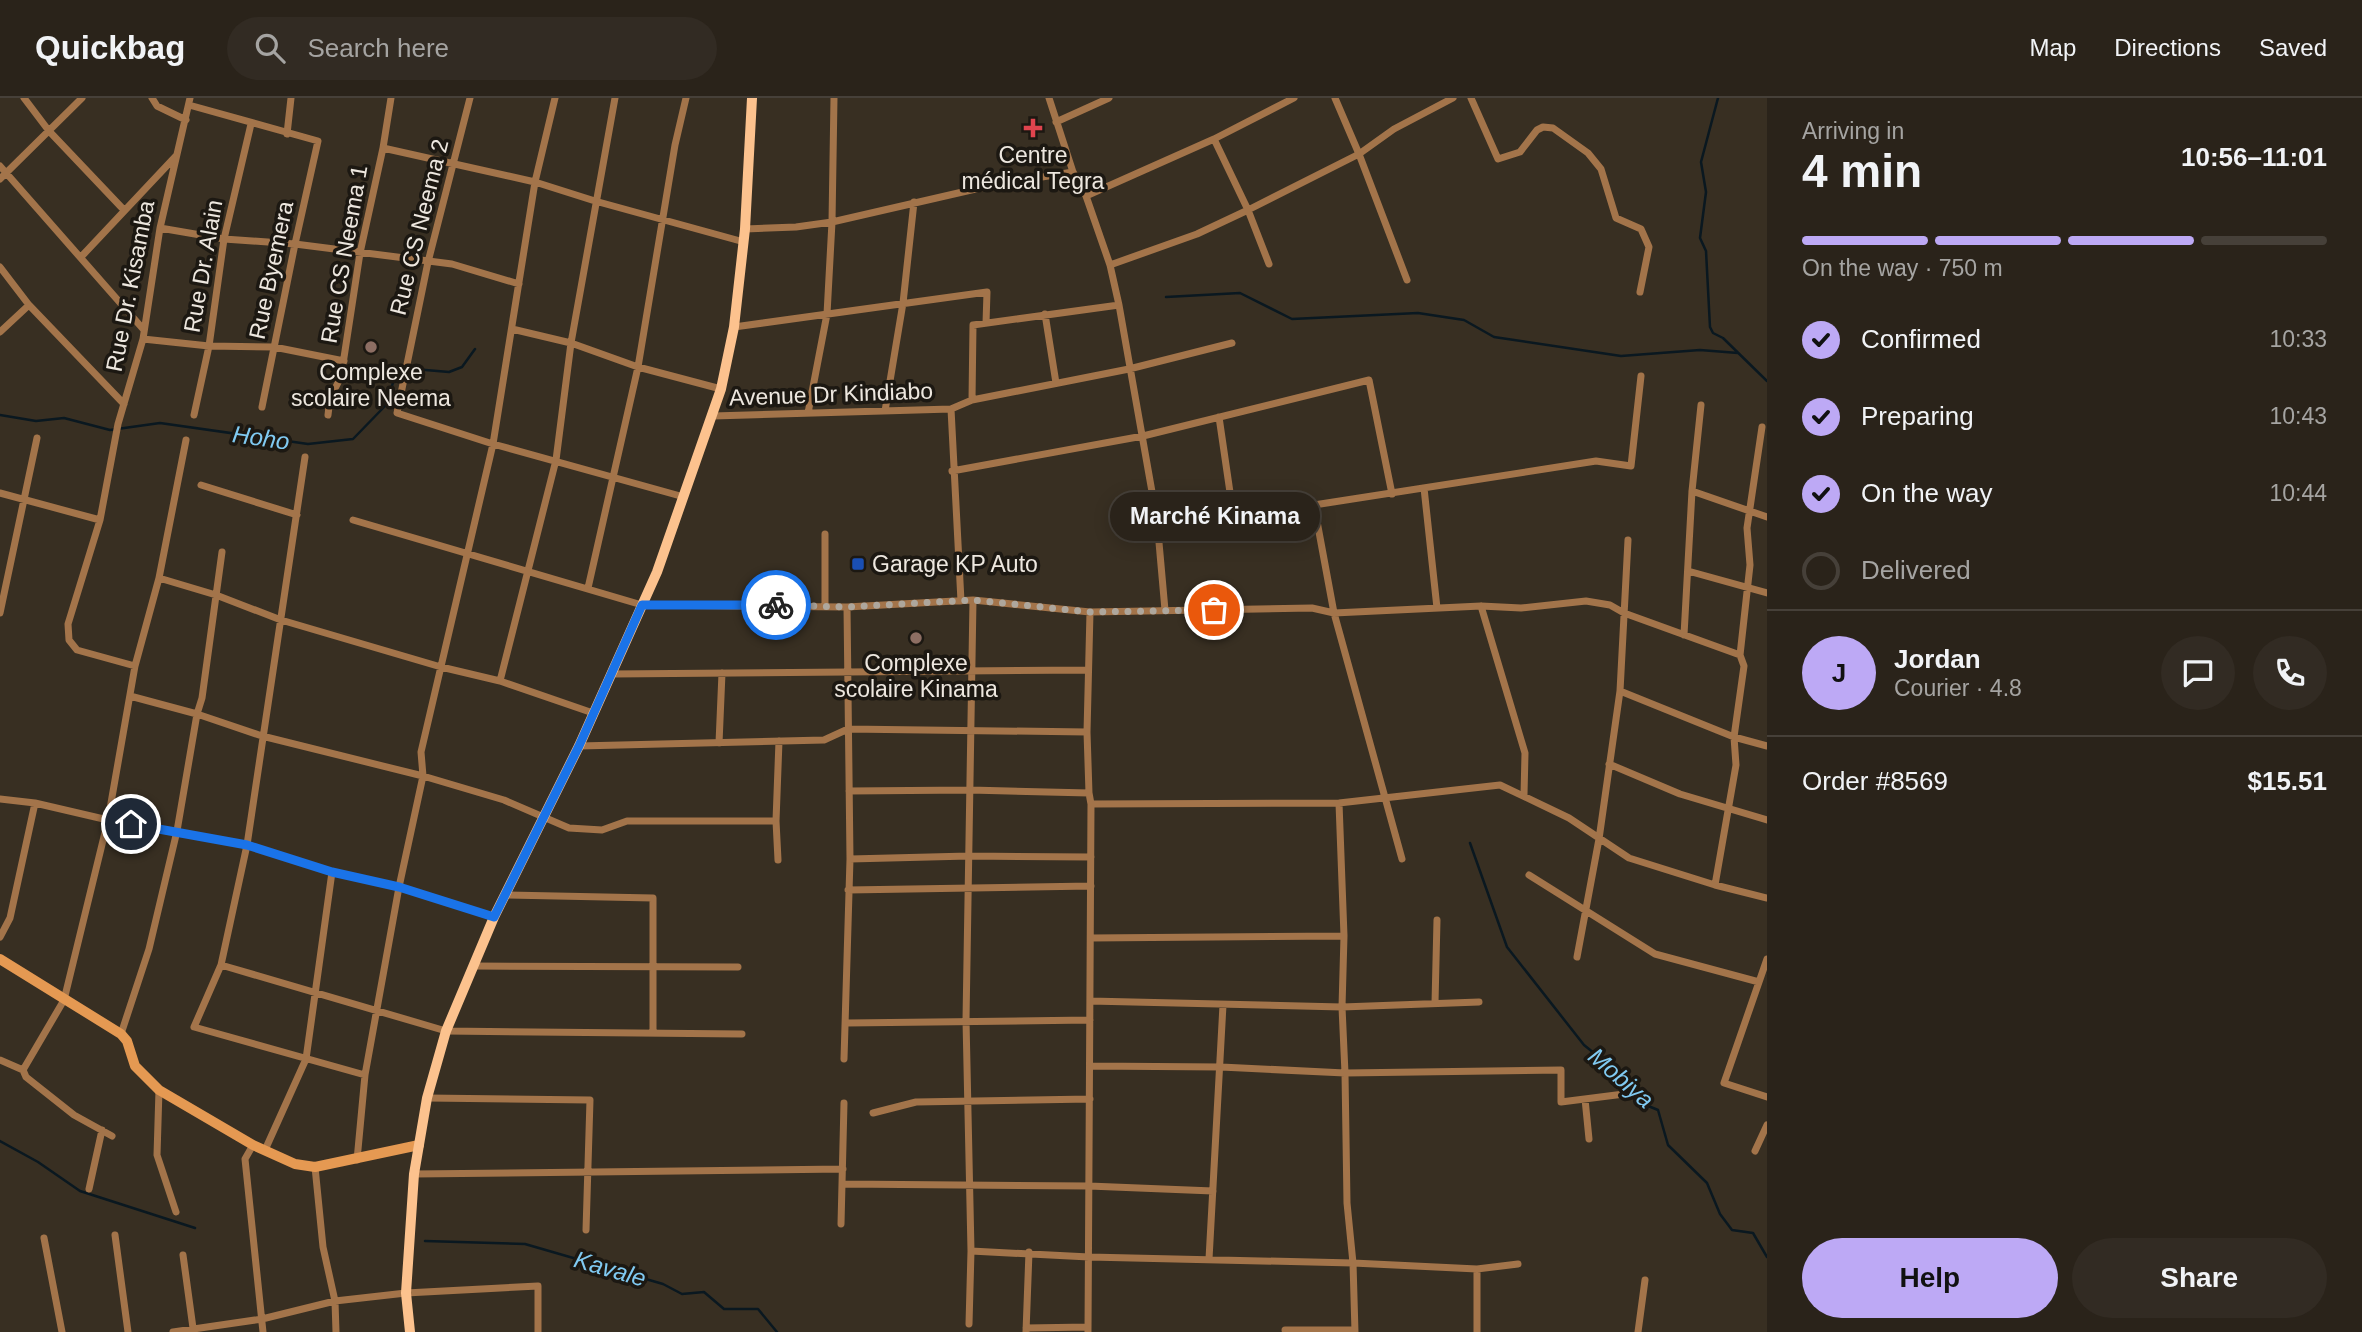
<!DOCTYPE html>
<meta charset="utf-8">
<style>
body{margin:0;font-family:Arial,sans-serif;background:#322b23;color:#f1f3f6;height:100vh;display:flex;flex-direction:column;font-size:26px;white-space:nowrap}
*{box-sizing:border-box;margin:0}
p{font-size:23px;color:#a5a4a2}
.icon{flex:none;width:38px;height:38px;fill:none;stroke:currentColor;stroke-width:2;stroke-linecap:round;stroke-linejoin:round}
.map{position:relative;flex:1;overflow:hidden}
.drawer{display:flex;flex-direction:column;background:#2a231a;width:595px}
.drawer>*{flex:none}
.pin{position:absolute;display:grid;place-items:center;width:60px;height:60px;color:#fff;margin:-30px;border:4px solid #fff;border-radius:50%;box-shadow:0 2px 7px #0007}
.courier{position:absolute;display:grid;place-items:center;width:70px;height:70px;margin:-35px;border:5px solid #1a73e8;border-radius:50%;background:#fff;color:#222;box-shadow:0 2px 9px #0007}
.bubble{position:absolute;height:49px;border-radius:24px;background:#2a231a;box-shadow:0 4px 18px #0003,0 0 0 2px #464039;font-size:23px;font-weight:700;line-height:49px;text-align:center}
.headline em{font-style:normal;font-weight:700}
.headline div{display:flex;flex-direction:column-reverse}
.headline{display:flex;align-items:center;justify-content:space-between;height:119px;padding:0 35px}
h1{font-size:46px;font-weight:700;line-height:52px}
.bar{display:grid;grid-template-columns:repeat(4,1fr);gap:10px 7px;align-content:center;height:84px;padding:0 35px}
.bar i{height:9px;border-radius:5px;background:#464039}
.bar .current{background:#bda9f5}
.bar p{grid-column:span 4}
.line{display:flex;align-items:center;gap:18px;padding:0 35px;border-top:2px solid #464039}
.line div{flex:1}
.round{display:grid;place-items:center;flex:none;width:74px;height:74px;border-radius:37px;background:#322b23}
ol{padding:0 35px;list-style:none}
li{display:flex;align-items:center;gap:21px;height:77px}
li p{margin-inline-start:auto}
li .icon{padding:7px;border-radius:50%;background:#bda9f5;color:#111;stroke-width:4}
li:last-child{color:#a5a4a2}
li i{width:38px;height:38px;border:4px solid #464039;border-radius:50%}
.action{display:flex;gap:14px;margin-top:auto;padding:14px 35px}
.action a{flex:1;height:80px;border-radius:42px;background:#bda9f5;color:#111;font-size:28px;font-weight:700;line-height:80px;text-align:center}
.action a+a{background:#322b23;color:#f1f3f6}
header{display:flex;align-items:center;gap:42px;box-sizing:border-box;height:98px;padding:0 35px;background:#2a231a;border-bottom:2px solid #464039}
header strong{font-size:33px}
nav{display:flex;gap:38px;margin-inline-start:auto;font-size:24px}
.search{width:490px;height:63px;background:#322b23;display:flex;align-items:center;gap:18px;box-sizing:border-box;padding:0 24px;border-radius:38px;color:#a5a4a2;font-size:26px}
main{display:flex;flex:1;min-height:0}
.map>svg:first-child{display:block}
</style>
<header>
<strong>Quickbag</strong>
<div class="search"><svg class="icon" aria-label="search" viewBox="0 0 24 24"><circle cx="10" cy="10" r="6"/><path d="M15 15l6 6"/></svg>Search here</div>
<nav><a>Map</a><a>Directions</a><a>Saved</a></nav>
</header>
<main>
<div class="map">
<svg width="1767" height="1234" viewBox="0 0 1767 1234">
<rect width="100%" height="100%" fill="#382f22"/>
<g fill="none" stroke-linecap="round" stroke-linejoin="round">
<path stroke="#0a1820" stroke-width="2.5" d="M1718,0L1701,64L1706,94L1700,140L1706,153L1710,229L1713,235L1723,240L1767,283
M1166,199L1240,195L1292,221L1418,215L1464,222L1494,239L1621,258L1700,252L1738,255
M0,317L36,323L64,320L110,332L160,325L308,346L353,341L386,307L396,275L402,270L449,274L462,269L475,251
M1470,745L1507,849L1584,947L1631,985L1641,1005L1658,1012L1668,1047L1707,1085L1720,1116L1732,1132L1753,1135L1767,1159
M0,1043L38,1064L80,1093L195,1130
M425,1143L525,1146L663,1186L682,1196L704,1194L724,1211H758L777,1234"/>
<path stroke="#a3744a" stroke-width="7" d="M24,0L49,33L124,112
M152,0L157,8L186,22
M470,0L428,164L397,315L493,346L684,399
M1049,0L1073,74L1086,98L1110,167L1119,207L1157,422L1165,512
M1335,0L1359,56L1407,182
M1471,0L1498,61L1520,54L1537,32L1543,29L1553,30L1588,55L1601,71L1616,120L1641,131L1649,149L1640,194
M189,7L318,43L295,146L262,309
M1056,24L1109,0
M287,36L291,0
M1214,41L1248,112L1269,166
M383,50L535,84L595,103L744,144
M0,68L144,232
M0,81L82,0
M1086,98L1214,41L1294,0
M160,130L224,141L295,146L452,166L519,186
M745,131L796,129L832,124L993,87L1073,74
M81,159L176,58
M1110,167L1197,136L1248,112L1359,56L1394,31L1453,0
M0,169L29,207L124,306
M1045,216L1056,285
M734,229L987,194L986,225
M512,231L571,245L638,269L721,291
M0,234L29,207
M143,241L209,248L274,249L344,263
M972,302L973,227L1119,207
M951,311L961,503
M885,313L903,205L914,104
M808,315L827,216L832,124L834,0
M194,317L209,248L224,141L251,26
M328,317L330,300L341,279L360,155L383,50L391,0
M713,318L951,311L972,302L1129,271L1232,245
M1219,319L1232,408
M305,359L247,747L221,867L194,929L365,977
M952,373L1143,338L1369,282L1392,396
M201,387L297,417
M1424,390L1437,510
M1692,393L1767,419
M0,395L100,422
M1314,407L1334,515L1402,761
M353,422L642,507L847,509L973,502L1090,514L1312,510L1334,515L1481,508L1521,510L1586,503L1610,507L1624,515L1740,557
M1157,422L1232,408L1314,407L1596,363L1631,368L1641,278
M1688,473L1767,495
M159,480L216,497L281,522L441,569L500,583L593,615
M588,490L638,269L675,47L686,0
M825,507V436
M1481,508L1525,655L1524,697
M0,515L37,340
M1684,537L1692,393L1701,307
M135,568L77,552L69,542L68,526L100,422L118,326L143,241L160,130L190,0
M612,576L1088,572
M500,583L556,362L571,245L615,0
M1620,593L1734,639L1767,648
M130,598L197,616L262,638L423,678L504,702L569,730L602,732L627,723H776
M719,645L722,575
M579,648L824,642L848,631L1087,634
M1609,666L1680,696L1767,722
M849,693L970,692L1089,695
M0,701L35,705L108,722L247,747L332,774L399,789L494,819
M1339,705L1344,838L1342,909L1345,975L1347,1105L1353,1165L1355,1234
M1091,706L1339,705L1500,687L1569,720L1629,760L1715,787L1767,800
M850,761L969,758L1091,759
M778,762L776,723L779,643
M1529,777L1655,856L1759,884
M1715,787L1736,667L1734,639L1744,568L1740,557L1750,467L1747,430L1762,329
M848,792L1091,788
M505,797L653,800V935
M0,839L10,820L35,705
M1091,840L1344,838
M1577,859L1599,741L1620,593L1628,442
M1767,861L1724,985L1767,999
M221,867L446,933L742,936
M473,868L738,869
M1090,903L1342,909L1479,904
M1435,905L1437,822
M847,925L1090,922
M121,936L149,851L177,733L197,616L202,600L222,454
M844,961L850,761L847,509
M0,962L23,972L64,902L108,722L135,568L159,480L186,342
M1090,968L1221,969L1345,975L1561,972V1004L1624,996
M23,972L26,979L74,1017L112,1038
M159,992L157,1057L176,1114
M427,1000L590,1002L586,1132
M1585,1001L1589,1041
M873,1015L916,1004L1090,1001
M253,1047L245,1061L263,1234
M265,1052L306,961L332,774
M1755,1053L1767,1027
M357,1062L365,977L399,789L423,678L421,654L493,346L535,84L555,0
M315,1069L323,1149L335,1203L336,1234
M414,1076L843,1071
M843,1086L1089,1088L1213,1093
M89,1091L102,1032
M841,1126L844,1005
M115,1137L128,1234
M44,1140L62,1234
M971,1153L1089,1159L1353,1165L1477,1171L1518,1166
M183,1157L193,1230
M1209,1161L1223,907
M969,1226L971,1153L966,922L973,502
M1026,1230L1088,1229
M1285,1232H1355
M173,1234L262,1221L335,1203L406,1195L538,1188V1234
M1026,1234L1029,1154
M1088,1234L1091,706L1089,695L1087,634L1090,514
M1477,1234V1171
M1638,1234L1645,1182"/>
<path stroke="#e59952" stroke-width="10" d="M0,861L121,936L127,943L135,968L159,992L253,1047L295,1066L315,1069L419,1047"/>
<path stroke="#fcc28e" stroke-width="10" d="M410,1234L406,1195L414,1076L427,1000L446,933L494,819L579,648L657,474L721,291L734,229L745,131L752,0"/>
</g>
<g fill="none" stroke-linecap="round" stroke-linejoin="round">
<path stroke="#aea79d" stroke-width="7" stroke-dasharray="0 12.6" d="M776,507L847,509L973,502L1090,514L1214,512"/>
<path stroke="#1a73e8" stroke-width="9" d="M131,726L247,747L332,774L399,789L494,819L579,648L642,507H776"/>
</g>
<path fill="#e0444e" stroke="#1c1812" stroke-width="2.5" d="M1029.5 19.5h7v7h7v7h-7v7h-7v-7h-7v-7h7z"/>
<g fill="#8d6e63" stroke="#1c1812" stroke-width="2.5">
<circle cx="371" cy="249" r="7"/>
<circle cx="916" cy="540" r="7"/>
</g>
<rect fill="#1a4fb4" stroke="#1c1812" stroke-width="2.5" x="851" y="459" width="14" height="14" rx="3.5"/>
<g text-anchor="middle" stroke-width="7" stroke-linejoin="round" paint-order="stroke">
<g font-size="23" fill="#ede7df" stroke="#1c1812">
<text x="1033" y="65">Centre<tspan x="1033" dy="26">médical Tegra</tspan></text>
<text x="371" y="282">Complexe<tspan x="371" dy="26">scolaire Neema</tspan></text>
<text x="872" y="474" text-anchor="start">Garage KP Auto</text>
<text x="916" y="573">Complexe<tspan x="916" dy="26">scolaire Kinama</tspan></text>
</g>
<g font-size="23" fill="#ede7df" stroke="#1c1812">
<text transform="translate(419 129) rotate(-76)" y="8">Rue CS Neema 2</text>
<text transform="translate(344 156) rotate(-80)" y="8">Rue CS Neema 1</text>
<text transform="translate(203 168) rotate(-80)" y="8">Rue Dr. Alain</text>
<text transform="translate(271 172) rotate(-78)" y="8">Rue Byemera</text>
<text transform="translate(130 188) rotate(-79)" y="8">Rue Dr. Kisamba</text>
<text transform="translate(831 296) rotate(-2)" y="8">Avenue Dr Kindiabo</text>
</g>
<g font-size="24" font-style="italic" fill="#80caf2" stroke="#1c1812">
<text transform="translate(261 340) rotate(8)" y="8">Hoho</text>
<text transform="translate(1621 980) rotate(41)" y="8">Mobiya</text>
<text transform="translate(610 1171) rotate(16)" y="8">Kavale</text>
</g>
</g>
</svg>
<div class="pin" style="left:1214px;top:512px;background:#ea580c"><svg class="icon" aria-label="bag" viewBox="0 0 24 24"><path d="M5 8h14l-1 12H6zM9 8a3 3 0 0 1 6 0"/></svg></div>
<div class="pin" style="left:131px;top:726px;background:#1f2937"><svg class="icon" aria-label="home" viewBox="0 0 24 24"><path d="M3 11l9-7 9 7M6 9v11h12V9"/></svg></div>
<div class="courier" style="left:776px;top:507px"><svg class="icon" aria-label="bike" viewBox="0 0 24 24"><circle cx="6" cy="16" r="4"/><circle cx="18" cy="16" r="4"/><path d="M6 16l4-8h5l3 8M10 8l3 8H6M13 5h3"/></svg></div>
<div class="bubble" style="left:1110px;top:394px;width:210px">Marché Kinama</div>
</div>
<section class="drawer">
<div class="headline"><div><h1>4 min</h1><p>Arriving in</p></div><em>10:56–11:01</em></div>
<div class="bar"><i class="current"></i><i class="current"></i><i class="current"></i><i></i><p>On the way · 750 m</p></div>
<ol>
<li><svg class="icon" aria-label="check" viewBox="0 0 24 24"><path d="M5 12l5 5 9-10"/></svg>Confirmed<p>10:33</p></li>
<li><svg class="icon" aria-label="check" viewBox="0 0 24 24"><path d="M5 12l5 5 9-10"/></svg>Preparing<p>10:43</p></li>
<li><svg class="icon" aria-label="check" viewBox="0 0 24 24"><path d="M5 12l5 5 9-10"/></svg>On the way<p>10:44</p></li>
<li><i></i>Delivered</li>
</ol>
<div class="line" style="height:126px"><b class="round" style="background:#bda9f5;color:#111">J</b><div><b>Jordan</b><p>Courier · 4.8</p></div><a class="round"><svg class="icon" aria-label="chat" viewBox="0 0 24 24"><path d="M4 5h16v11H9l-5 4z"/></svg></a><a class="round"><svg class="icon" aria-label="phone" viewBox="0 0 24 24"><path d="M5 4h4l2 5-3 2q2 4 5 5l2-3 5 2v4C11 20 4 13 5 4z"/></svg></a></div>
<div class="line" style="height:91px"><div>Order #8569</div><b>$15.51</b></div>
<div class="action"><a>Help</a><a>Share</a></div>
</section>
</main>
